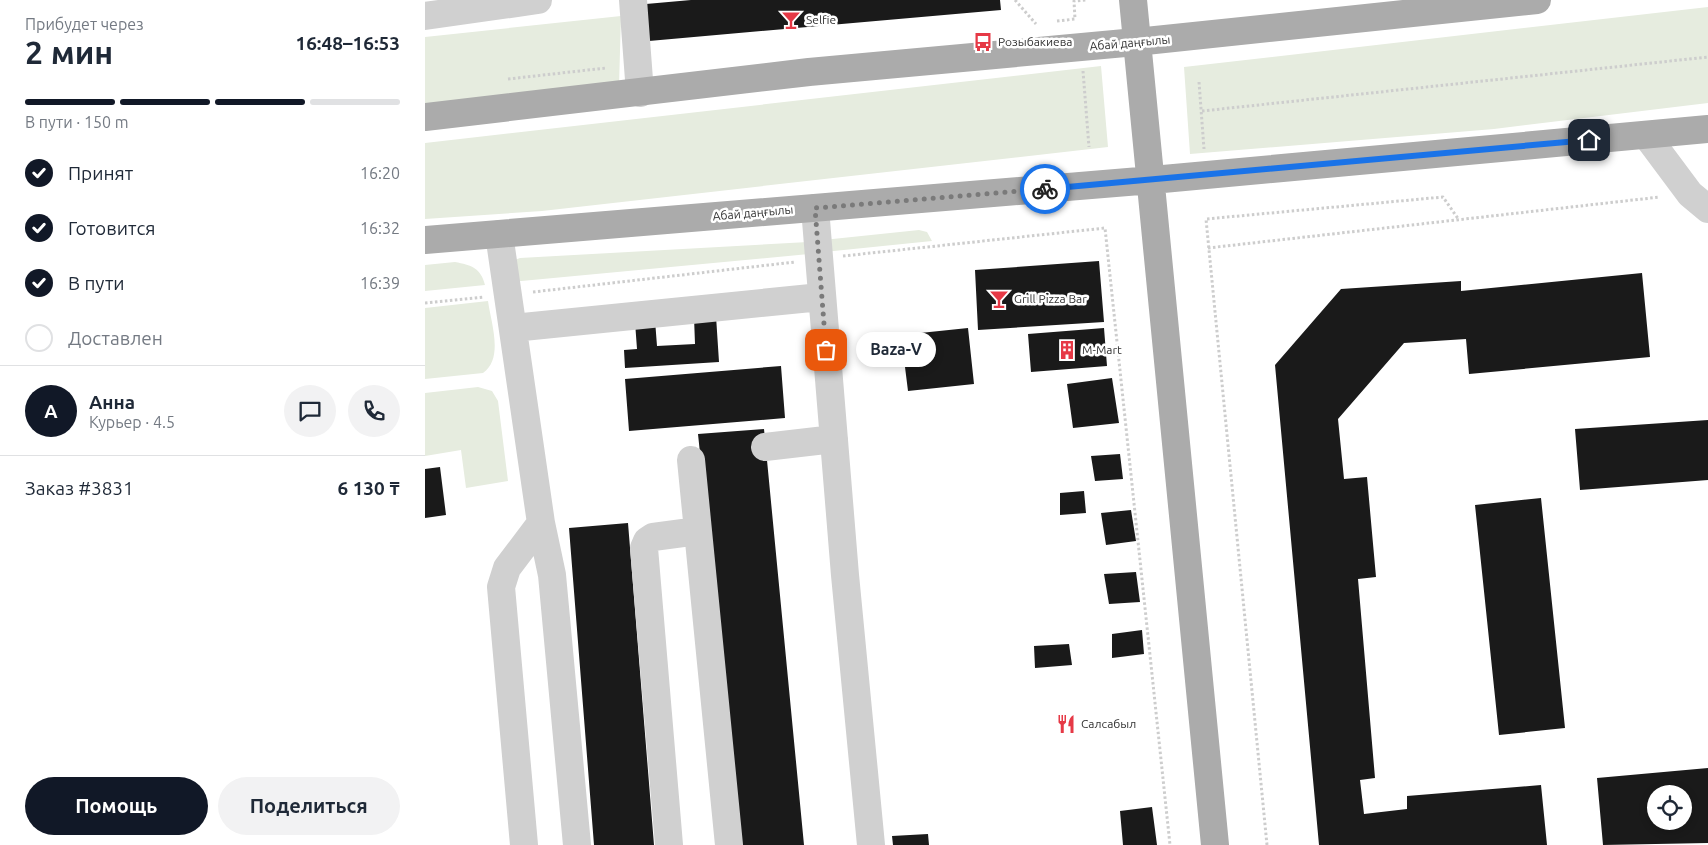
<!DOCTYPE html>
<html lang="ru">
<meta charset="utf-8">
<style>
body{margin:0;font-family:Ubuntu,sans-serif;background:#f2f2f3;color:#1f2937;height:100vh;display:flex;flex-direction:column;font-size:19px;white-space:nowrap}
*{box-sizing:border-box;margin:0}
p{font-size:16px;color:#747a83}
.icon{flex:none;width:28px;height:28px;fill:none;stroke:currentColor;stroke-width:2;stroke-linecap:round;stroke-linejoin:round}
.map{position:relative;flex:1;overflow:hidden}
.drawer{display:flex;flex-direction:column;background:#fff;width:425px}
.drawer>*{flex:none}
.fabs{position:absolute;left:1222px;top:785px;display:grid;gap:10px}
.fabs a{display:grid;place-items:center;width:45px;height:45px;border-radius:50%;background:#fff;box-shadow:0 2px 8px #0003;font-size:25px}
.pin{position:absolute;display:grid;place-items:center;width:42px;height:42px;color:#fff;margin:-21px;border-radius:10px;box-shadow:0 2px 8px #0006}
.courier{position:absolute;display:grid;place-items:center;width:50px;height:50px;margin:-25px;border:4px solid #1a73e8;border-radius:50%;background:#fff;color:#222;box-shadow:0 1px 6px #0007}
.bubble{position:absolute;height:35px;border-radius:18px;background:#fff;box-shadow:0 2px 8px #0003;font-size:16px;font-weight:700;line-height:35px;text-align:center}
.summary em{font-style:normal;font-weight:700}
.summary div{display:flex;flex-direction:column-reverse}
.summary{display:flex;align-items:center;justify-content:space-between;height:85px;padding:0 25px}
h1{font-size:32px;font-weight:700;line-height:38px}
.bar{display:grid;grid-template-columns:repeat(4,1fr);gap:8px 5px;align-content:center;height:60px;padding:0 25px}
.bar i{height:6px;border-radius:4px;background:#e0e1e3}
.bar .current{background:#111827}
.bar p{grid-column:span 4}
.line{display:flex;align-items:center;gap:12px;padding:0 25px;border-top:1px solid #e0e1e3}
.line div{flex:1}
.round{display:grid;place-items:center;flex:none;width:52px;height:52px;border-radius:26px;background:#f2f2f3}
ol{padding:0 25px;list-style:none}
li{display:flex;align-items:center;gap:15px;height:55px}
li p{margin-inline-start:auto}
li .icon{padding:5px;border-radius:50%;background:#111827;color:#fff;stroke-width:4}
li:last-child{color:#747a83}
li i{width:28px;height:28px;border:2px solid #e0e1e3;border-radius:50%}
.button{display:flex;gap:10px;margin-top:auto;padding:10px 25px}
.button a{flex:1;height:58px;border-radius:30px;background:#111827;color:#fff;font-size:20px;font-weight:700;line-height:58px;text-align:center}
.button a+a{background:#f2f2f3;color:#1f2937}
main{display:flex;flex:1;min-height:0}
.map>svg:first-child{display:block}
</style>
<main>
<section class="drawer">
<div class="summary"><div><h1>2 мин</h1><p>Прибудет через</p></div><em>16:48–16:53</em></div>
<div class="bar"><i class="current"></i><i class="current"></i><i class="current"></i><i></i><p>В пути · 150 m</p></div>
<ol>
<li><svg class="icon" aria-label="check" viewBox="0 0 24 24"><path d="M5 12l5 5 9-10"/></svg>Принят<p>16:20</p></li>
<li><svg class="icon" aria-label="check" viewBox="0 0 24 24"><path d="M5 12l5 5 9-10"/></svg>Готовится<p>16:32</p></li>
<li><svg class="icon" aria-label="check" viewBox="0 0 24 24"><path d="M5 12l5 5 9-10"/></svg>В пути<p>16:39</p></li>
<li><i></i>Доставлен</li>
</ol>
<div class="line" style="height:90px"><b class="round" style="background:#111827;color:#fff">А</b><div><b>Анна</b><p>Курьер · 4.5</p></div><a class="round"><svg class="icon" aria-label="chat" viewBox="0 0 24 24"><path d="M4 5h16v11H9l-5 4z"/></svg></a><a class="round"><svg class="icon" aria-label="phone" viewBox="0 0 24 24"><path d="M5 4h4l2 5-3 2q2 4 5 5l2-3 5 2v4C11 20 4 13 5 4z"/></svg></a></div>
<div class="line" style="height:65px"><div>Заказ #3831</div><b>6 130 ₸</b></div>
<div class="button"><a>Помощь</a><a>Поделиться</a></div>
</section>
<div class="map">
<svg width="1283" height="845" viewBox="0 0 1283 845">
<rect width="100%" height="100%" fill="#fff"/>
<path fill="#e6ecdf" d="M1283,7V103L1069,129L765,154L759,67Z
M196,16L194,86L0,110V37Z
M676,66L683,147L117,211L0,219V143Z
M494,230L502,232L507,241L399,252L398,240Z
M383,242L384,254L75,283L87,261L95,258Z
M30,262C46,265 56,268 60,285L0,291V265Z
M63,301C66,323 79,358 58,373L0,379V308Z
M53,387L67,391L73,401L83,481L41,488L36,450L0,456V393Z"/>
<path fill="#1a1a1a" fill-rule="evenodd" d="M266,0H575L576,10L224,41L221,4Z
M674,261L679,322L553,330L550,270Z
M1217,273L1225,357L1044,374L1041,339L979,343L913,419L919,479L942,477L951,577L933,579L950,778L935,780L939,814L982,809V796L1116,785L1122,845H894L850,365L916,289L1036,281V291Z
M291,316L294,362L200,368L199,350L212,349L210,322L230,320L232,346L270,344L269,317Z
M543,328L549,384L483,391L476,335Z
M679,328L682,366L606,372L603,334Z
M356,366L360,418L204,431L200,379Z
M687,378L694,423L648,428L642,384Z
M1283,420V480L1155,490L1150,429Z
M339,429L379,845H316L273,434Z
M695,454L698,479L670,481L666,456Z
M15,467L21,515L0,518V469Z
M659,491L661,513L635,515V493Z
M1116,498L1140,728L1074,735L1050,505Z
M706,510L711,541L681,545L676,513Z
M203,523L229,845H169L144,528Z
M711,572L715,602L684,604L679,574Z
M717,630L719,654L687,658V634Z
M644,644L647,665L610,668L609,646Z
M1283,768V843L1178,845L1172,778ZM1231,794H1259V821H1231Z
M727,807L732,845H698L695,811Z
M503,834L504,845H468L467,836Z"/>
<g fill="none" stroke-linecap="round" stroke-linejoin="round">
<path stroke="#cdcdcd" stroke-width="3" stroke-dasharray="2.5 2.5" stroke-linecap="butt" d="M590,0L611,24
M632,21L650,19L649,1L662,0
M658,71L664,147
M83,79L181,68
M774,82L779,149
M777,111L1283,57
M783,248L1235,197
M418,256L680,228L745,845
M108,292L370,262
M0,303L59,297
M842,845L781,219L1018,197L1034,220"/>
<path stroke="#d0d0d0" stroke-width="28" d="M208,0L215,93
M0,16L113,0
M1221,135L1265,194L1283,209
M390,208L420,575L446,845
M74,234L116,523L82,568L76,587L99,845
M88,328L396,297
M340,447L409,439
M266,460L304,845
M116,523L127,575L152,845
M244,845L219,548L222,541L228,537L273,531"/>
<path stroke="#ababab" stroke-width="28" d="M708,0L790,845
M0,117L384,72L711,42L1112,0
M0,240L727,180L1283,129"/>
</g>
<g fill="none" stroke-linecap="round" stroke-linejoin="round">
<path stroke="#7a7a7a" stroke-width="5" stroke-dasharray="0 9" d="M401,350L390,208L620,189"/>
<path stroke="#1a73e8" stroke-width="6" d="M620,189L1164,140"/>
</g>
<defs>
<g id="bar-bare" transform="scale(1.5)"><path d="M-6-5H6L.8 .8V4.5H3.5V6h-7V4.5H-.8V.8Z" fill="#e63946" stroke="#fff" stroke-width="2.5" paint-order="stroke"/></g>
<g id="bus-bare" transform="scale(1.5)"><path d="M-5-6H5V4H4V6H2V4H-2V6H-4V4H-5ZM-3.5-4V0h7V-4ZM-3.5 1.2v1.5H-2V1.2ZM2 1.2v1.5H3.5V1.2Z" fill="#e63946" stroke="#fff" stroke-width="2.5" paint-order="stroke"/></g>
<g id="building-bare" transform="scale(1.5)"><path d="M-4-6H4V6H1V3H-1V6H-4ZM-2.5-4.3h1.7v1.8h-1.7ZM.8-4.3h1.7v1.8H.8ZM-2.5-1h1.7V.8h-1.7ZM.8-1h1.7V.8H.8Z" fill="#e63946" stroke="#fff" stroke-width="2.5" paint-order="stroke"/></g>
<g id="restaurant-bare" transform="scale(1.5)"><path d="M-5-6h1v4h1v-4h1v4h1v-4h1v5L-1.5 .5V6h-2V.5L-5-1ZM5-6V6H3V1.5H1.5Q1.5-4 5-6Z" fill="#e63946" stroke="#fff" stroke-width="2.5" paint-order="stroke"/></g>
</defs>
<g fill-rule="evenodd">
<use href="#bar-bare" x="366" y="20"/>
<use href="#bus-bare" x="558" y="42"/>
<use href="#bar-bare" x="574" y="299"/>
<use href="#building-bare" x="642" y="350"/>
<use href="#restaurant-bare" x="641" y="724"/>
</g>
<g text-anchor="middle" stroke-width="5" stroke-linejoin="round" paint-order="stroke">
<g font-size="12" fill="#333" stroke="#fff" text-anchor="start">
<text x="381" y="24">Selfie</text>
<text x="573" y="46">Розыбакиева</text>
<text x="589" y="303">Grill Pizza Bar</text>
<text x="657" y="354">M-Mart</text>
<text x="656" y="728">Салсабыл</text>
</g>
<g font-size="12" fill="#333" stroke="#fff">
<text transform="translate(705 43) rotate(-5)" y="4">Абай даңғылы</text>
<text transform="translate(328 213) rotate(-5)" y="4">Абай даңғылы</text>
</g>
</g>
</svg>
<div class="fabs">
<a><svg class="icon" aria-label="locate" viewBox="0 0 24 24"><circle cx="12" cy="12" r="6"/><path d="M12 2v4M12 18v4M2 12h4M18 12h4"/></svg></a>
</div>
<div class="pin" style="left:401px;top:350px;background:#ea580c"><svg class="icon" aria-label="bag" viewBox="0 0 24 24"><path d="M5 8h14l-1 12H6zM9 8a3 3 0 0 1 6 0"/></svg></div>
<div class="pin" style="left:1164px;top:140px;background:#1f2937"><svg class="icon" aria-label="home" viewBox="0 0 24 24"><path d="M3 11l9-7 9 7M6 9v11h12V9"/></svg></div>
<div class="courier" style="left:620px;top:189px"><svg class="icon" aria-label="bike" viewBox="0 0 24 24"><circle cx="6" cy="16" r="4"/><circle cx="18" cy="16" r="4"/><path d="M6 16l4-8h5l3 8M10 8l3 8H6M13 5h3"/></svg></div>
<div class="bubble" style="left:431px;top:332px;width:80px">Baza-V</div>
</div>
</main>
